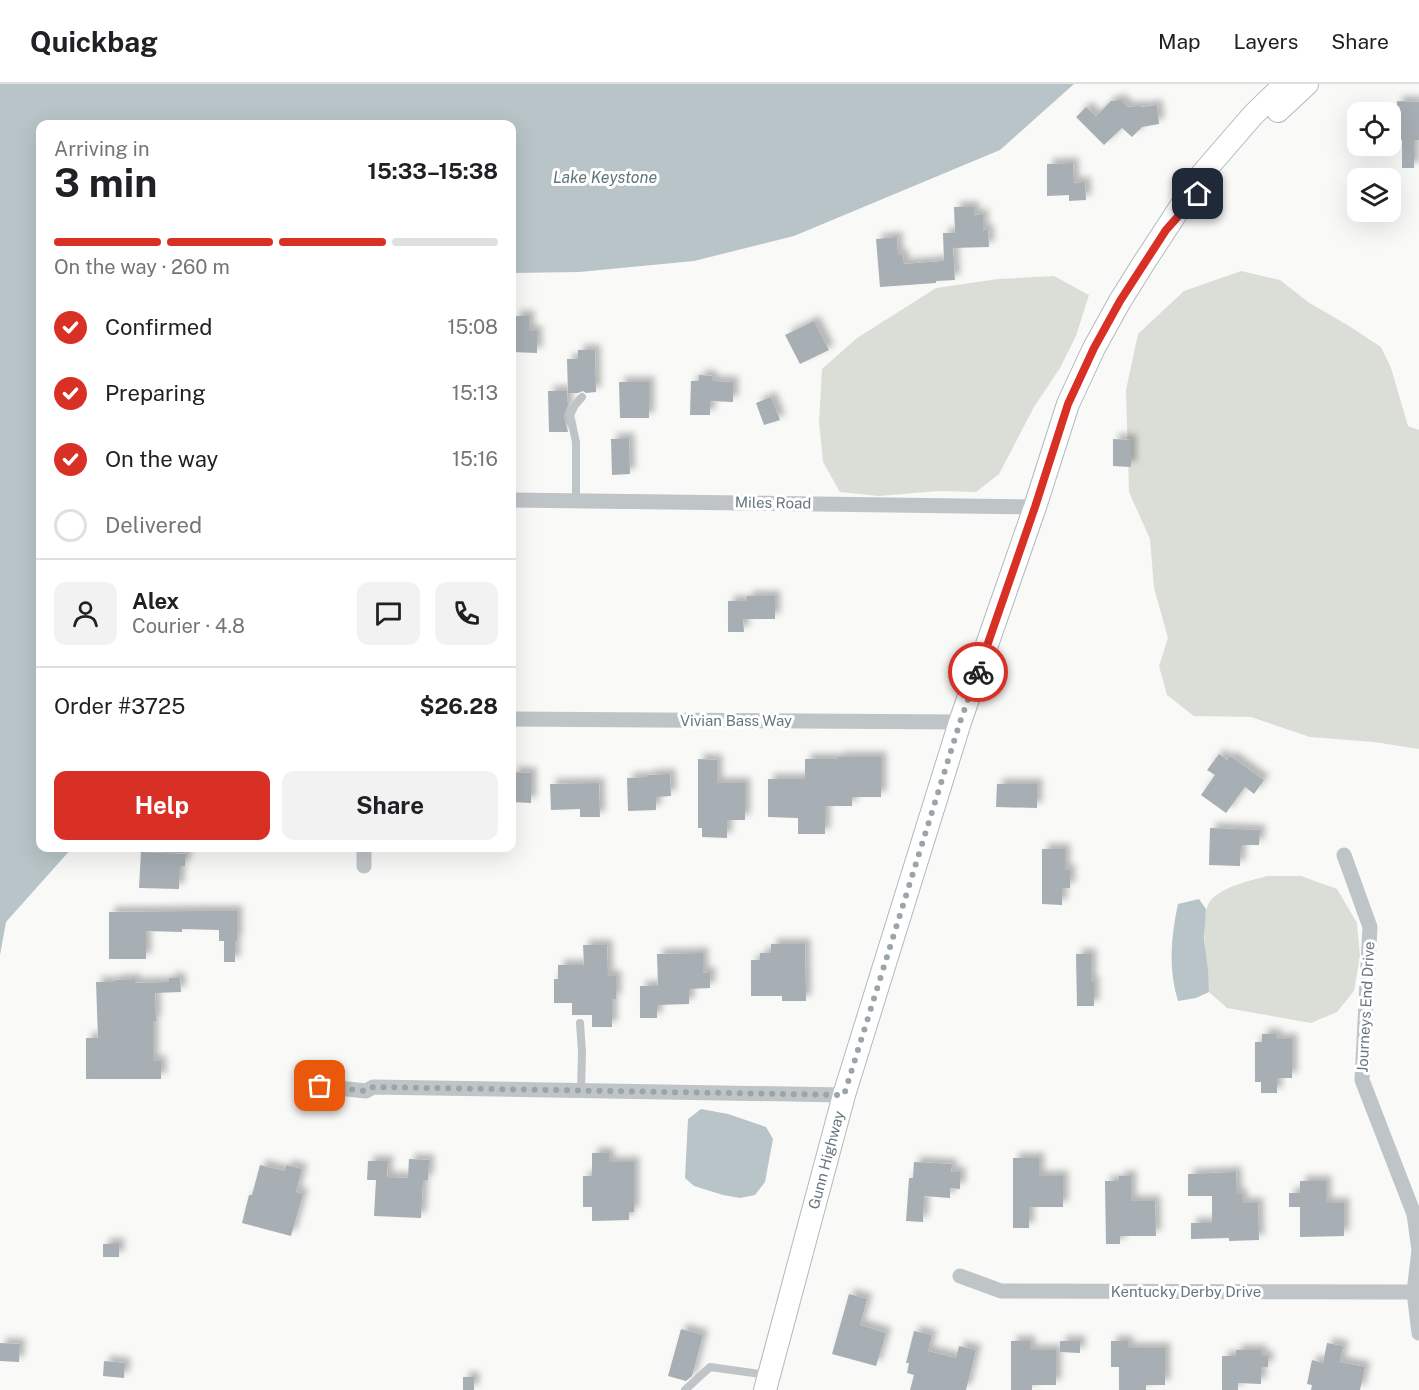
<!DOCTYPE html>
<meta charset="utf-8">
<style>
body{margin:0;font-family:"Public Sans",sans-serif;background:#f2f2f2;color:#202124;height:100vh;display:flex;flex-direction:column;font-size:22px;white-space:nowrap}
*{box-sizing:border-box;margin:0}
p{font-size:20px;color:#757577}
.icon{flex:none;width:33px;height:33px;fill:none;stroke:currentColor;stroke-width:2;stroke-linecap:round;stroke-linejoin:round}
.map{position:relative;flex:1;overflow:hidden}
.drawer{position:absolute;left:36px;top:36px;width:480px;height:732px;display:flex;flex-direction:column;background:#fff;border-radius:12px;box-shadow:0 6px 24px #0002}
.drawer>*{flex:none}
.controls{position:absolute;left:1347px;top:18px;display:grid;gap:12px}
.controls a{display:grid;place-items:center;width:54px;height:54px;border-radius:12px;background:#fff;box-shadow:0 6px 24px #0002;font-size:30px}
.pin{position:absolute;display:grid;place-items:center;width:51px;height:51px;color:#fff;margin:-26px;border-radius:12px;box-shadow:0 3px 9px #0006}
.courier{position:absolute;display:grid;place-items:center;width:60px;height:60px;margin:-30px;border:4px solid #d93025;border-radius:50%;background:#fff;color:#222;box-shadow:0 2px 8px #0007}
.head em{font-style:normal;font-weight:700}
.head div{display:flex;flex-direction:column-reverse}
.head{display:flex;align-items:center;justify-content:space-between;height:102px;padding:0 18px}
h1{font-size:39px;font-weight:700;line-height:45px}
.bar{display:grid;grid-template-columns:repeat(4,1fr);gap:9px 6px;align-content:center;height:72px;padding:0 18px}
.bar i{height:8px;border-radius:4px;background:#e0e0e0}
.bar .on{background:#d93025}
.bar p{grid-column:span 4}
.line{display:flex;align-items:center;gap:15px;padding:0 18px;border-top:2px solid #e0e0e0}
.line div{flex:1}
.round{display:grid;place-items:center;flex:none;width:63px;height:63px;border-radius:12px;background:#f2f2f2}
ol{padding:0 18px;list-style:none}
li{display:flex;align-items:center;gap:18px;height:66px}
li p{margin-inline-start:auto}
li .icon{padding:6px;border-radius:50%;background:#d93025;color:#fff;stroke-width:4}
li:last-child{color:#757577}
li i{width:33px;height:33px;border:3px solid #e0e0e0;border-radius:50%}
.action{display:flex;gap:12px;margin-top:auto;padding:12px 18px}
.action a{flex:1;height:69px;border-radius:12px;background:#d93025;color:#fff;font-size:24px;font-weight:700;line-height:69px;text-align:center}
.action a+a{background:#f2f2f2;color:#202124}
header{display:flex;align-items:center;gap:36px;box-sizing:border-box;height:84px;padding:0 30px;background:#fff;border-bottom:2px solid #e0e0e0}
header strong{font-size:28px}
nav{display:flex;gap:33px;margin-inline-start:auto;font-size:21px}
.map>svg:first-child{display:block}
</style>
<header>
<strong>Quickbag</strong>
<nav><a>Map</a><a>Layers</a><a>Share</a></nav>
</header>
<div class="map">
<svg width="1419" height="1306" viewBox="0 0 1419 1306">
<defs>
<filter id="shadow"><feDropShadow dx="5.5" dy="-5.5" stdDeviation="3" flood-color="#0004"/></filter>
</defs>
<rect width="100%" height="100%" fill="#f9f9f8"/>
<path fill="#daded7" d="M1241,187L1280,196L1308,218L1349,242L1381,263L1391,284L1408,342L1419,346V665L1374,658L1310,653L1251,633L1194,632L1167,611L1159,582L1168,554L1154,504L1150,455L1129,408L1126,306L1138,250L1184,207Z
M1054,192L1089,211L1076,252L1060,284L1034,323L999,390L976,408L939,407L879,412L840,408L823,378L819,338L822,285L857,254L936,204L998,195Z
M1267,792H1301L1337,805L1357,839L1360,872L1354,907L1337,928L1311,939L1227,924L1209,908C1208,889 1198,830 1211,816C1224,802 1249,797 1267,792Z"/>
<path fill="#b8c4c7" d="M0,0H1074L1000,66L794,152L694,177L579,188L512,189V40H40V764H72L6,838L0,871Z
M1199,815L1206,825L1204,855L1208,886L1209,908L1196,914L1178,917C1168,885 1171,852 1178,820Z
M701,1025L728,1030L766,1043L773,1055L765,1098L755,1111L740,1114L723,1111L694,1102L685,1094L688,1035Z"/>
<path fill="#a7afb4" filter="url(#shadow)" d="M1121,16L1128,23L1140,22L1142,23L1157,21L1159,40L1142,43L1132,53L1122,44L1104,61L1076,33L1086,23L1096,32L1111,17Z
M1397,17L1419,18V56H1414V84H1402V56L1396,55Z
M1073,79L1074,99L1085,98L1086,116L1069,117V111L1047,112V80Z
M954,123H974V131L983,130V146L988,145L989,163L953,164L955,196L936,197V199L880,203L876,155L897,153L898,171H903L904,180L944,177L943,149H955Z
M515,232H529V247H537V269L512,268V247H514Z
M814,237L829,266L800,280L785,251Z
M578,266H595L596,308L586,309L583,307L578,309H568L567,275H578Z
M699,291L712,292V297L733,298V318L710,317V331H690L691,297H699Z
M619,298H649V334H620Z
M548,307H567L568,322L564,332L568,348H549Z
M771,313L780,336L764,341L756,319Z
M629,354L630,390L612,391L611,355Z
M1113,355L1131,356V383L1113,382Z
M747,512H775V535H743L744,548H728V517H747Z
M1219,670L1227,676L1230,672L1264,696L1254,710L1245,703L1226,729L1201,711L1215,691L1207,686Z
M838,673H881V713H852V722H825V750H798V734L768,733V695H805V675H838Z
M698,675L717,676V699H745V736H727V754L702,753V744H698Z
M512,688L531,689V719L512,718Z
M670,690L671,712L656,713V726L628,727L627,694L649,693V691Z
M599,699L600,733H580V725L551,726L550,700Z
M997,700H1037V724L996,723Z
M1210,744L1260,746L1259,761H1241L1240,782L1209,781Z
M1042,765H1065V786H1070V804H1062V821L1042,820Z
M141,768L186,770L185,782H180L179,805L139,804Z
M200,827H237V857H235V878H224V857H219V846L182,845V848L146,847V875H109V828Z
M771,860H805L806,917H782V912H751V876H760V869H771Z
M583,861H607L608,892H616V915H612V943H592V931H572V919H554V895H558V881H584Z
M703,869V889L710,888V904L689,905V920L657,921V934H640V902H658L657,870Z
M1076,870H1091V898H1094V922H1077Z
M169,894H180L181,908L155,909L156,937H153V977H161V995H86V954H98L96,898H115L114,896L135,895V899L169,898Z
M1262,950H1276V955H1292V994H1277V1009H1261V998H1255V958H1262Z
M592,1069H609V1078H634V1128H629V1136L592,1137V1123H583V1092H592Z
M1013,1074H1039V1092H1063V1123H1029V1144H1013Z
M409,1075L429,1076L428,1096H423L421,1134L374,1132L376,1096H367L368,1077H388L387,1093L408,1094Z
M914,1078L952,1080L951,1088H960V1105L950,1104V1114L924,1112L923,1138L906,1137L909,1094H913Z
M260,1081L285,1087L286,1081L302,1085L296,1108L303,1110L291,1152L242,1139L249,1111H252Z
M1236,1088L1237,1110H1242V1119H1258L1259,1156L1229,1157V1154L1191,1155V1139H1212V1112H1188V1090Z
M1119,1092H1131V1117H1155L1156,1152H1120V1160H1106L1105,1097H1119Z
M1300,1097H1326V1119H1344V1152L1300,1153V1123H1289V1109H1300Z
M119,1159V1173H103V1160Z
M849,1210L867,1215L860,1241L886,1249L876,1282L832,1270Z
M681,1245L703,1251L692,1292L686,1297L668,1292Z
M914,1247L932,1251L928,1267L956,1274L959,1262L976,1266L966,1306H910L914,1291L907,1289L909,1279H906Z
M1011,1257H1030V1266H1056V1301H1032V1306H1011Z
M1060,1257H1080V1269L1060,1268Z
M1111,1257H1128V1264H1165V1301H1146V1306H1119V1283H1111Z
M0,1259L20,1260L19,1278L0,1277Z
M1327,1259L1343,1262L1340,1278L1365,1283L1360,1306H1311L1312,1301L1307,1300L1312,1276L1323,1279Z
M1236,1266H1261V1272H1268V1283H1261V1300L1238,1299V1306H1222V1272H1236Z
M104,1277L125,1279L124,1294L103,1292Z
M463,1293H474V1306H463Z"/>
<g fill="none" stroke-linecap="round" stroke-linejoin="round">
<g stroke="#b2b8bc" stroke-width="24">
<g id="secondary">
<path d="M1278,27L1307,0"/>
<path id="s1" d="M765,1306L844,1011L960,638L1035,423L1068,320L1094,264L1120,217L1145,177L1202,90L1253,31L1285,0"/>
</g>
</g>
<path stroke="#bfc4c7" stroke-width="8" d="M576,417V358L570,331L575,321L582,313
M580,939L582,968L581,1007
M685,1306L710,1283L768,1291"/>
<path stroke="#bfc4c7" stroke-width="15" d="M512,416L1035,423
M512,635L960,638
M1344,771L1370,843L1362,996L1414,1130L1419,1166L1414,1208L1419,1249
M364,782V764
M320,1002L366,1007L373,1003L844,1011
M960,1192L1001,1207L1414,1208"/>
<use href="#secondary" stroke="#fff" stroke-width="22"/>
</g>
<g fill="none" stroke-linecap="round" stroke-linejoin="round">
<path stroke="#9aa4a9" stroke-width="6" stroke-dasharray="0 10.8" d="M320,1002L366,1007L373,1003L844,1011L960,638L978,588"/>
<path stroke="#d93025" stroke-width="8" d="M978,588L1035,423L1068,320L1094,264L1120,217L1166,146L1198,110"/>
</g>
<g text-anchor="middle" stroke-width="6" stroke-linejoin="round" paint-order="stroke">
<g font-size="15" fill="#67777f" stroke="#fff">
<text transform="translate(773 419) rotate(1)" y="5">Miles Road</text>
<text x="736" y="642">Vivian Bass Way</text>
<text transform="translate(1366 923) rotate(-87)" y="5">Journeys End Drive</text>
<text dy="5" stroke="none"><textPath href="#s1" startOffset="238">Gunn Highway</textPath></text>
<text x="1186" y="1213">Kentucky Derby Drive</text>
</g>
<g font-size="16" font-style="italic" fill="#627579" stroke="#fff">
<text x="605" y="99">Lake Keystone</text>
</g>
</g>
</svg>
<div class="controls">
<a><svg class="icon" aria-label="locate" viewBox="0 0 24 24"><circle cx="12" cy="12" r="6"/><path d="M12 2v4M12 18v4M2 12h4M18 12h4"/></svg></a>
<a><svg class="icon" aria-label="layers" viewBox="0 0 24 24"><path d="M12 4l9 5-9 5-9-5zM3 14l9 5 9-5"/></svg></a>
</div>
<div class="pin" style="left:320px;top:1002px;background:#ea580c"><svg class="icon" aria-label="bag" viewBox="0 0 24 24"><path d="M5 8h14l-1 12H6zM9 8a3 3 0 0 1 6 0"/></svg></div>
<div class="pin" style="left:1198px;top:110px;background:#1f2937"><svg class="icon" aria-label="home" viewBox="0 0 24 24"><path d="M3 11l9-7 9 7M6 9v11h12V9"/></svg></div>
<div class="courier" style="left:978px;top:588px"><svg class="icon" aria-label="bike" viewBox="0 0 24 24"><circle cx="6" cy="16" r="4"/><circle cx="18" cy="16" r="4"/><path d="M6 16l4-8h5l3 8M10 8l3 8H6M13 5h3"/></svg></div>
<section class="drawer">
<div class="head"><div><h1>3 min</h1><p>Arriving in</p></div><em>15:33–15:38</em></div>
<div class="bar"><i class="on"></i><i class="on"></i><i class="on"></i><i></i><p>On the way · 260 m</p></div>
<ol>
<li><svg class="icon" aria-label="check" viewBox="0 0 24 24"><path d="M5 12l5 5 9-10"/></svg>Confirmed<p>15:08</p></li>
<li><svg class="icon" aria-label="check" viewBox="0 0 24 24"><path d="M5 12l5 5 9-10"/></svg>Preparing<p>15:13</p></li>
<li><svg class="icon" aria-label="check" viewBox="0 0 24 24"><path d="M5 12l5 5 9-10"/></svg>On the way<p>15:16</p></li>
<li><i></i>Delivered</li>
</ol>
<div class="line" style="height:108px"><a class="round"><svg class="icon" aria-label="person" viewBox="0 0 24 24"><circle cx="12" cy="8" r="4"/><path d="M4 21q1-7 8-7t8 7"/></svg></a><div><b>Alex</b><p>Courier · 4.8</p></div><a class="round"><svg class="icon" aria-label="chat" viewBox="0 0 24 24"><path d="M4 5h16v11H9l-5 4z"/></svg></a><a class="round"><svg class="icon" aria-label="phone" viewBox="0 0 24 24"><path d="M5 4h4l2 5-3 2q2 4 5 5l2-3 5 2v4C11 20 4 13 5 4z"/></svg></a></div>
<div class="line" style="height:78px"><div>Order #3725</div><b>$26.28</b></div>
<div class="action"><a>Help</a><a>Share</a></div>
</section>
</div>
